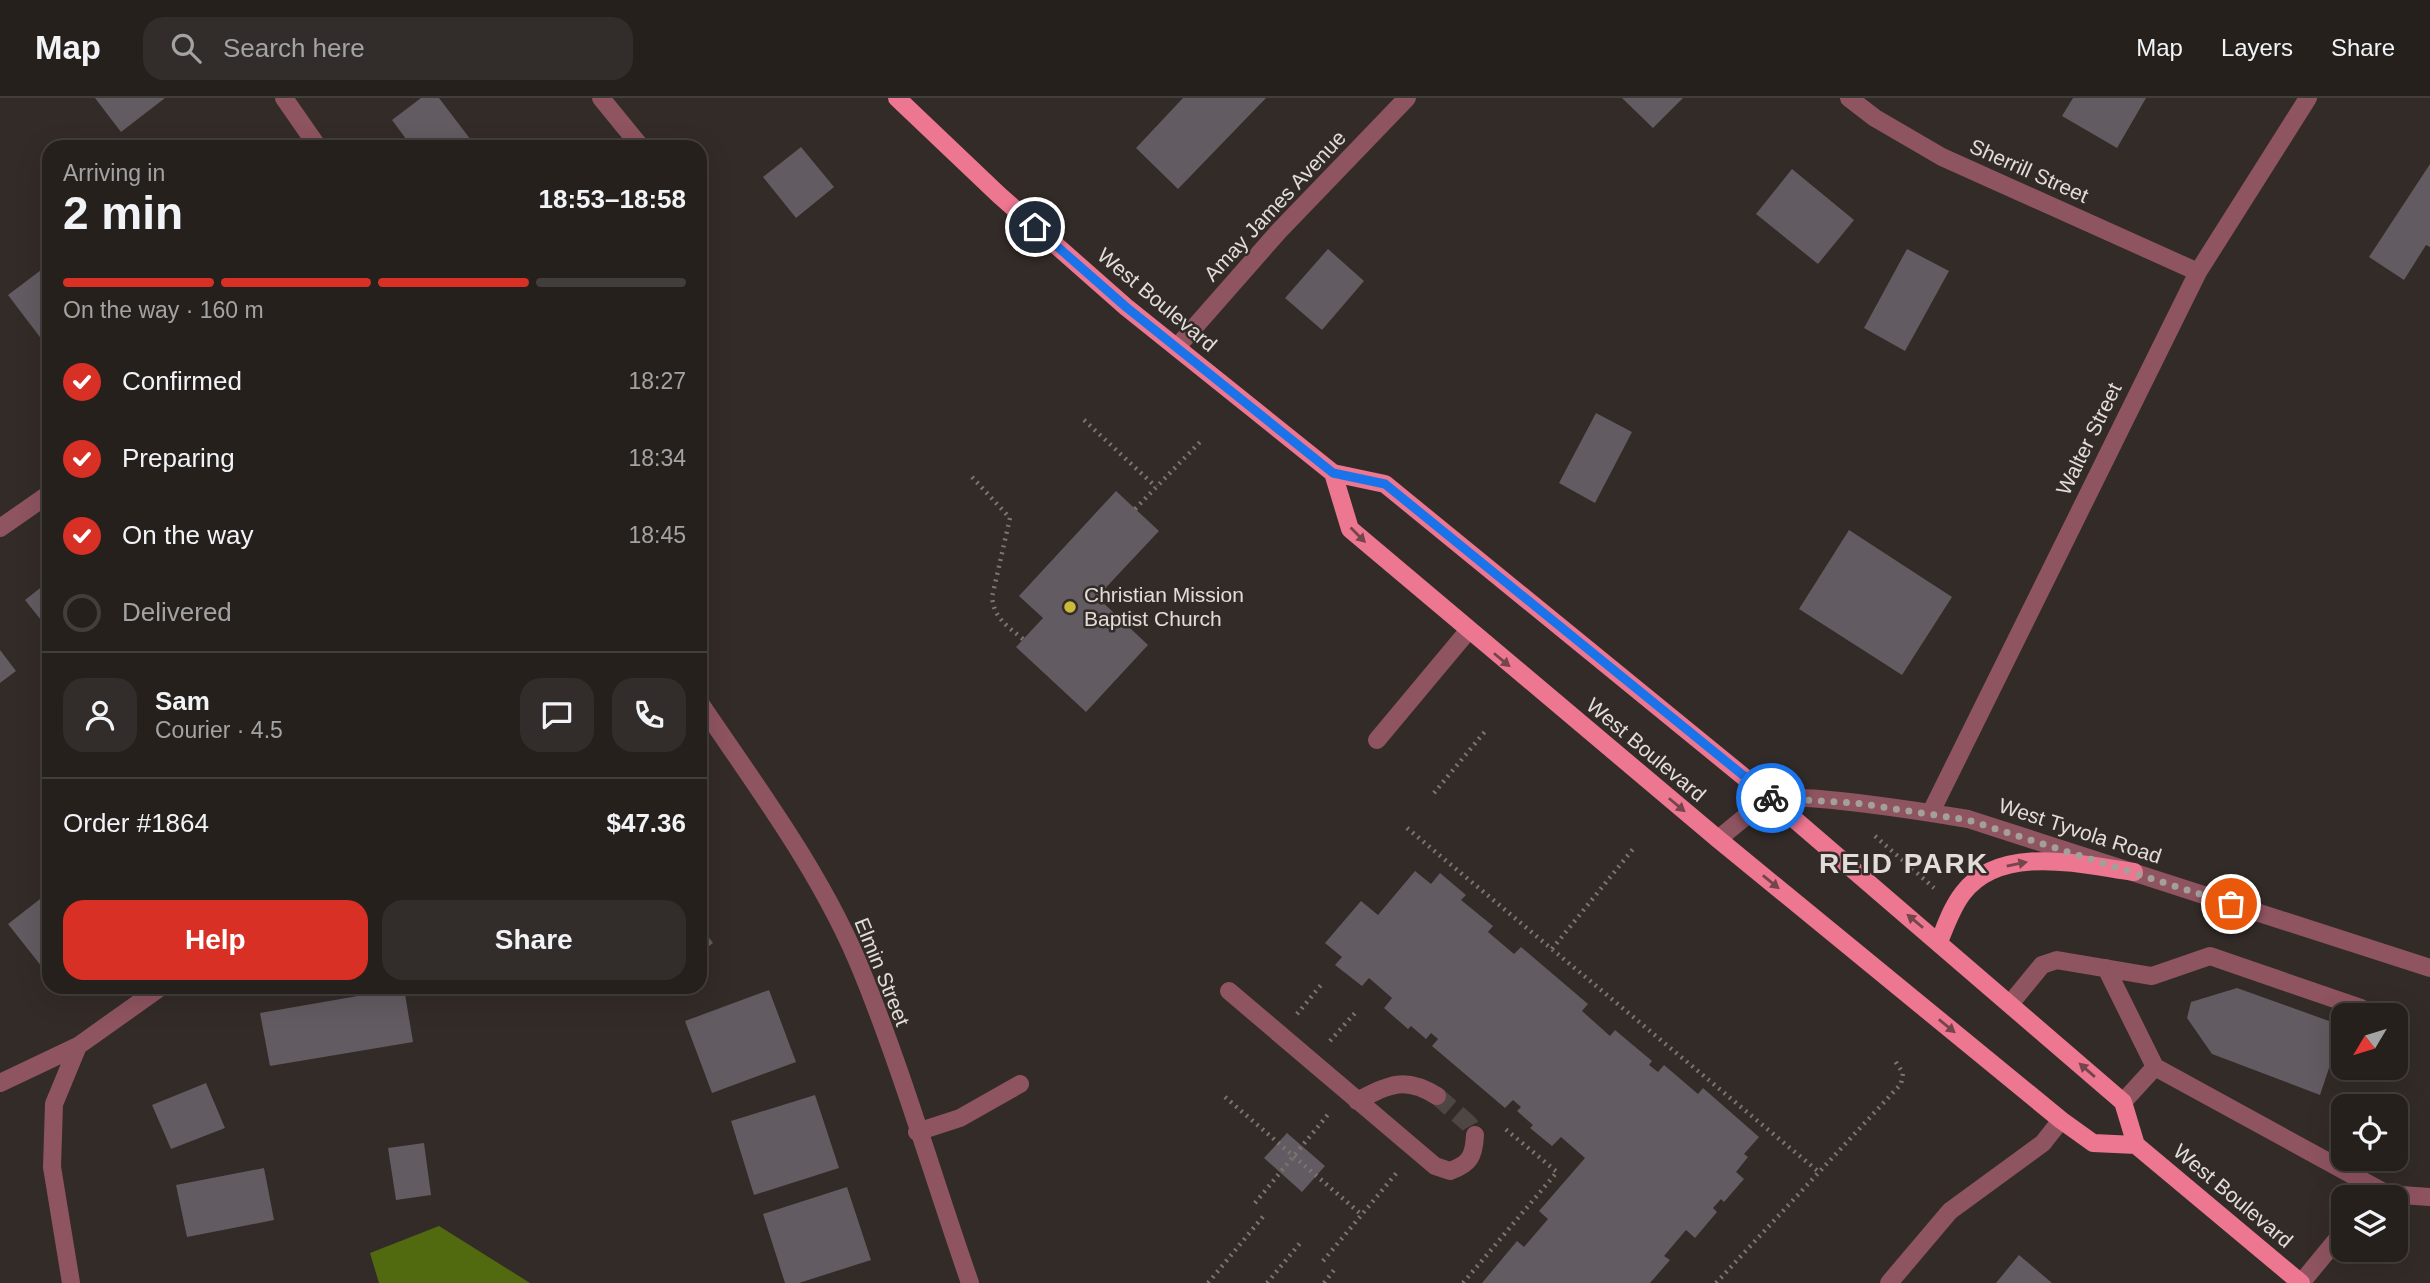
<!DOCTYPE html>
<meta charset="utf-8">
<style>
body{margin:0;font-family:Helvetica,sans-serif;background:#322d2a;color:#f1f3f6;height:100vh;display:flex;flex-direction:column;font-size:26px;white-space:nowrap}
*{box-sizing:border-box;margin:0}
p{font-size:23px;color:#a4a3a4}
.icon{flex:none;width:38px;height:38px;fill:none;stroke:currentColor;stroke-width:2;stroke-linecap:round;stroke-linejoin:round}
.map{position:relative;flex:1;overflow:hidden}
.details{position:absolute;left:42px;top:42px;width:665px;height:854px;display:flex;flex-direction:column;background:#26201d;border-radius:21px;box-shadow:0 7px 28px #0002,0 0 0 2px #423e3b}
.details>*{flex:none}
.needle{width:46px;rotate:232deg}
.tools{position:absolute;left:2331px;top:905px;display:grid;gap:14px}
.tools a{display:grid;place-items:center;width:77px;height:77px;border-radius:14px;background:#26201d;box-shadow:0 7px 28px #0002,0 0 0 2px #423e3b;font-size:35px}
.pin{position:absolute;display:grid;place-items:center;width:60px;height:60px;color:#fff;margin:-30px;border:4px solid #fff;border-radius:50%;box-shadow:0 2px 7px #0007}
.courier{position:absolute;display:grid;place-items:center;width:70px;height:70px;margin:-35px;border:5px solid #1a73e8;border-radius:50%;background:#fff;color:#222;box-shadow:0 2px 9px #0007}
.head em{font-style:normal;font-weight:700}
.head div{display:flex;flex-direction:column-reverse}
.head{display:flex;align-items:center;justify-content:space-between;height:119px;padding:0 21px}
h1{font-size:46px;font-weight:700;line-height:52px}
.bar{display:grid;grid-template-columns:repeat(4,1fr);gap:10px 7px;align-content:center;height:84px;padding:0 21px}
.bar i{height:9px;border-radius:5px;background:#423e3b}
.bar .on{background:#d93025}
.bar p{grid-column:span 4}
.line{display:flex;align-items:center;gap:18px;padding:0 21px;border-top:2px solid #423e3b}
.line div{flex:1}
.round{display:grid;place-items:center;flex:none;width:74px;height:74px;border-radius:21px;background:#322d2a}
ol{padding:0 21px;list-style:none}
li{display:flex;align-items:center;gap:21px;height:77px}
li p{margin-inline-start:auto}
li .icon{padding:7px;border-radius:50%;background:#d93025;color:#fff;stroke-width:4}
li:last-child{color:#a4a3a4}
li i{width:38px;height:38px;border:4px solid #423e3b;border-radius:50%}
.button{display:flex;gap:14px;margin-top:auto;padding:14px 21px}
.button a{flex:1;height:80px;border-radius:21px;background:#d93025;color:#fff;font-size:28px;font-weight:700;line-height:80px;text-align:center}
.button a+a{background:#322d2a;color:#f1f3f6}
header{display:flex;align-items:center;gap:42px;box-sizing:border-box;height:98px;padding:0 35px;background:#26201d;border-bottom:2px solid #423e3b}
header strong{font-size:33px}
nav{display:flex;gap:38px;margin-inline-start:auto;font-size:24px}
.search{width:490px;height:63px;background:#322d2a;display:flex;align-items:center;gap:18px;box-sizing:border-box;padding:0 24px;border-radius:21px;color:#a4a3a4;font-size:26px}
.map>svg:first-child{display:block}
</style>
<header>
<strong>Map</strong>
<div class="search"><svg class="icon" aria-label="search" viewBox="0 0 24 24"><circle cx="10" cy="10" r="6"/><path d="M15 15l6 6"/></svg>Search here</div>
<nav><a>Map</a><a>Layers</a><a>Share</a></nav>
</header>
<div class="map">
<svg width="2430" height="1185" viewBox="0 0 2430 1185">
<rect width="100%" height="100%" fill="#332b27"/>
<path fill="#526a0f" d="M439,1128L530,1185H379L370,1155Z"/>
<path fill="#625b61" d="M95,0H165L121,34Z
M421,0H439L474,46L470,49H412L392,22Z
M1183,0H1266L1178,91L1136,50Z
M1622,0H1683L1653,30Z
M2073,0H2146L2117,50L2062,18Z
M801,49L834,89L796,120L763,79Z
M2430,66V149L2426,147L2404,182L2369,159Z
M1792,71L1854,122L1818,166L1756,116Z
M1328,151L1364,183L1322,232L1285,200Z
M1907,151L1949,173L1905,253L1864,230Z
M45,169L49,174V251L8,197Z
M1596,315L1632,334L1595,405L1559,385Z
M1116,393L1159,433L1097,499L1148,547L1086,614L1016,549L1043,520L1019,498Z
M1849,432L1952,499L1902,577L1799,511Z
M49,483V532L25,502Z
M0,552L16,573L0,585Z
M1415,773L1431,786L1440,775L1466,797L1461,802L1493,828L1488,834L1514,856L1521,849L1588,906L1582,913L1610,938L1615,932L1652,963L1649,967L1658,974L1664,967L1698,996L1703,990L1759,1039L1744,1056L1748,1059L1736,1074L1744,1081L1724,1104L1721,1101L1713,1110L1717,1114L1695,1140L1686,1132L1664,1158L1670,1162L1650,1185H1482L1517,1143L1524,1149L1548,1121L1539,1113L1585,1060L1561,1039L1552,1048L1530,1030L1533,1027L1517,1013L1521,1009L1513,1002L1505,1010L1432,948L1438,941L1431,935L1426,941L1411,928L1408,931L1384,910L1392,900L1369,880L1362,888L1335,867L1342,859L1325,845L1361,803L1378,817Z
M49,794V872L46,874L8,826Z
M700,828L713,845L700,855Z
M404,890L413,944L270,968L260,915Z
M2237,890L2343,928L2320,997L2212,956L2187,920L2191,904Z
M769,892L796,964L712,995L685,923Z
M206,985L225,1030L171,1051L152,1007Z
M815,997L839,1070L754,1097L731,1023Z
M1287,1035L1325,1068L1302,1094L1264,1060Z
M424,1045L431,1097L396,1102L388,1050Z
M264,1070L274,1122L187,1139L176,1087Z
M847,1089L871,1162L799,1185H785L763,1116Z
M2019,1157L2052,1185H1996Z"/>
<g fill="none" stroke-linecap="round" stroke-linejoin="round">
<path stroke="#4d4642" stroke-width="18" stroke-dasharray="18 9" stroke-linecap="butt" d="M1437,998L1469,1026L1475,1037"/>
<path stroke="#7b7471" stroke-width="4.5" stroke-dasharray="2 5" stroke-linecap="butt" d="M1084,322L1156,389
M972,379L1010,420L992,499C994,520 1007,528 1023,541
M1135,411L1202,342
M1434,695L1487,631
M1407,730L1820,1075
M1875,738L1934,790
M1552,851L1633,751
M1297,916L1321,887
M1330,943L1355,915
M1225,999L1362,1117
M1255,1105L1330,1014
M1323,1163L1399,1072
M1208,1185L1266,1115
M1267,1185L1301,1144
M1324,1185L1334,1172
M1463,1185L1557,1074L1503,1029
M1716,1185L1901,986L1903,975L1895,963"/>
<path stroke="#8e5460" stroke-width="18" d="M284,0L318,49
M601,0L641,49
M1849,0L1875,20L1942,59L2198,174
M1177,249L1279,133L1407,0
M0,430L49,396
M700,605C758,691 823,777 862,874C903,975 934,1082 970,1185
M1377,642L1468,533
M1931,714L2198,174L2308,0
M1718,741C1734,729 1752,711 1770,702C1791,692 1938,716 1968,721L2430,870
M2106,870L2155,969L2123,1004
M1229,893L1435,1068L1450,1073C1470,1066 1474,1058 1475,1037
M2010,906L2042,867L2057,862L2152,878L2210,858L2361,910
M2155,969L2387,1096L2383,1099
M0,985L78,948
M1357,1003C1390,986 1405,978 1437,998
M917,1034L960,1020L1020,986
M2387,1096L2430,1099
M71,1185L52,1069L54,1006L78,948L161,889
M1889,1185L1950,1113L2043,1045L2061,1022
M2301,1185L2343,1134"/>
<path stroke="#ed7691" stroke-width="18" d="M897,0L999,97L1126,209L1333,375L1385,386L1771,701L2123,1004L2136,1047L2301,1185
M1333,375L1350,431L1718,741L2061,1022L2093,1045L2136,1047
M1939,844C1946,827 1952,809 1963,795C2001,745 2083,767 2134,774"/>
</g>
<defs><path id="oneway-solid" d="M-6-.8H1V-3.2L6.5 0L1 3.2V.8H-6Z" transform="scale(1.75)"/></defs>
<g fill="#74454c">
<use href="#oneway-solid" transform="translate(1358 437) rotate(45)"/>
<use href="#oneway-solid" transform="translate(1502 562) rotate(40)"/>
<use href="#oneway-solid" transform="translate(1677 707) rotate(40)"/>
<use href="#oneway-solid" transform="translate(2017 766) rotate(-12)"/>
<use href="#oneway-solid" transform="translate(1771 784) rotate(39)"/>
<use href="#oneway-solid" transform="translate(1915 823) rotate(-140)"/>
<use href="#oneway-solid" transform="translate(1947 928) rotate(39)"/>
<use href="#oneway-solid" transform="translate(2087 972) rotate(-139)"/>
</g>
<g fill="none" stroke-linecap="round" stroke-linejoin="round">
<path stroke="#a59f9b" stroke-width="7" stroke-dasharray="0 12.6" d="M1771,700L1856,705L1968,722L2231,806"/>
<path stroke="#1a73e8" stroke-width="9" d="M1035,129L1126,209L1333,375L1385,386L1771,700"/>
</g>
<circle fill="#c9ba3a" stroke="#332b27" stroke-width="2.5" cx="1070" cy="509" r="7"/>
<g text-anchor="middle" stroke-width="5" stroke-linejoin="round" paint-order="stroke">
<g font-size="21" fill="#e2ddda" stroke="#332b27">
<text transform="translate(2029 73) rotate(24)" y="7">Sherrill Street</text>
<text transform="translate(1275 108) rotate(-47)" y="7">Amay James Avenue</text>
<text transform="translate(1157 202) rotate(40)" y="7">West Boulevard</text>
<text transform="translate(2089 341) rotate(-64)" y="7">Walter Street</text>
<text transform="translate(1646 652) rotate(40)" y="7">West Boulevard</text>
<text transform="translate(2080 733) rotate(18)" y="7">West Tyvola Road</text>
<text transform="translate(882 874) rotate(68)" y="7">Elmin Street</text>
<text transform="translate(2233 1098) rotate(40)" y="7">West Boulevard</text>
</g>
<g font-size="21" fill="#e2ddda" stroke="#332b27" text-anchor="start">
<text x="1084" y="504">Christian Mission<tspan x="1084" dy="24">Baptist Church</tspan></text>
</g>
<g font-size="28" font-weight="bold" letter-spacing="2" fill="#e2ddda" stroke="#332b27">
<text x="1904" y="775">REID PARK</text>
</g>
</g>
</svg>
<div class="tools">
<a><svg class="needle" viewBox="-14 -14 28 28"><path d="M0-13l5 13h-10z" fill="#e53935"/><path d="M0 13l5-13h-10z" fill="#a4a3a4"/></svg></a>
<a><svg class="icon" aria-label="locate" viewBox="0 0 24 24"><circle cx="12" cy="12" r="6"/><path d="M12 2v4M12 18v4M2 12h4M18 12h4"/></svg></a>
<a><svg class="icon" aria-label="layers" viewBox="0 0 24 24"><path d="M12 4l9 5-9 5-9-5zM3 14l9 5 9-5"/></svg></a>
</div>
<div class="pin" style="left:2231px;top:806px;background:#ea580c"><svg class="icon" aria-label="bag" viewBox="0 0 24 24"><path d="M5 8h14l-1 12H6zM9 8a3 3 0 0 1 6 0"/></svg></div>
<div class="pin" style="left:1035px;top:129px;background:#1f2937"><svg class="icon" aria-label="home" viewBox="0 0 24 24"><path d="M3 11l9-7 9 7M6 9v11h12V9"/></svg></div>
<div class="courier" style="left:1771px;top:700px"><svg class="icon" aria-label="bike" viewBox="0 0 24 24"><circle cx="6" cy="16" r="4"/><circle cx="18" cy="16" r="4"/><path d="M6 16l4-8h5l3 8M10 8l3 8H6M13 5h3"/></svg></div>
<section class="details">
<div class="head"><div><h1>2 min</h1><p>Arriving in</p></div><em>18:53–18:58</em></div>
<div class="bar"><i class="on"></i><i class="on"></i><i class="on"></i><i></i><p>On the way · 160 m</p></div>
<ol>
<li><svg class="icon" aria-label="check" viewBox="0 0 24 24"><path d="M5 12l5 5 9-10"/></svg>Confirmed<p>18:27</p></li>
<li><svg class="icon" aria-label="check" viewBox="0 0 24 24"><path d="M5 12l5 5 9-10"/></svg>Preparing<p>18:34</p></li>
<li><svg class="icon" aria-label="check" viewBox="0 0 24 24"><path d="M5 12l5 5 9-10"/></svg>On the way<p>18:45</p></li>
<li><i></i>Delivered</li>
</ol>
<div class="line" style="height:126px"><a class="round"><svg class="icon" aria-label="person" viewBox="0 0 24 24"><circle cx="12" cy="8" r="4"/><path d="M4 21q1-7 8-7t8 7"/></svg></a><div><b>Sam</b><p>Courier · 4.5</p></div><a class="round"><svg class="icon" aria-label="chat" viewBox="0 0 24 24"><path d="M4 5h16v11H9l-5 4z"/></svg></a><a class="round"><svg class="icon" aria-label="phone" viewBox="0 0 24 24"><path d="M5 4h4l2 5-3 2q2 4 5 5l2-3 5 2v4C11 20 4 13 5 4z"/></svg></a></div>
<div class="line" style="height:91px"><div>Order #1864</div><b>$47.36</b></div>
<div class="button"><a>Help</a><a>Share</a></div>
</section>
</div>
